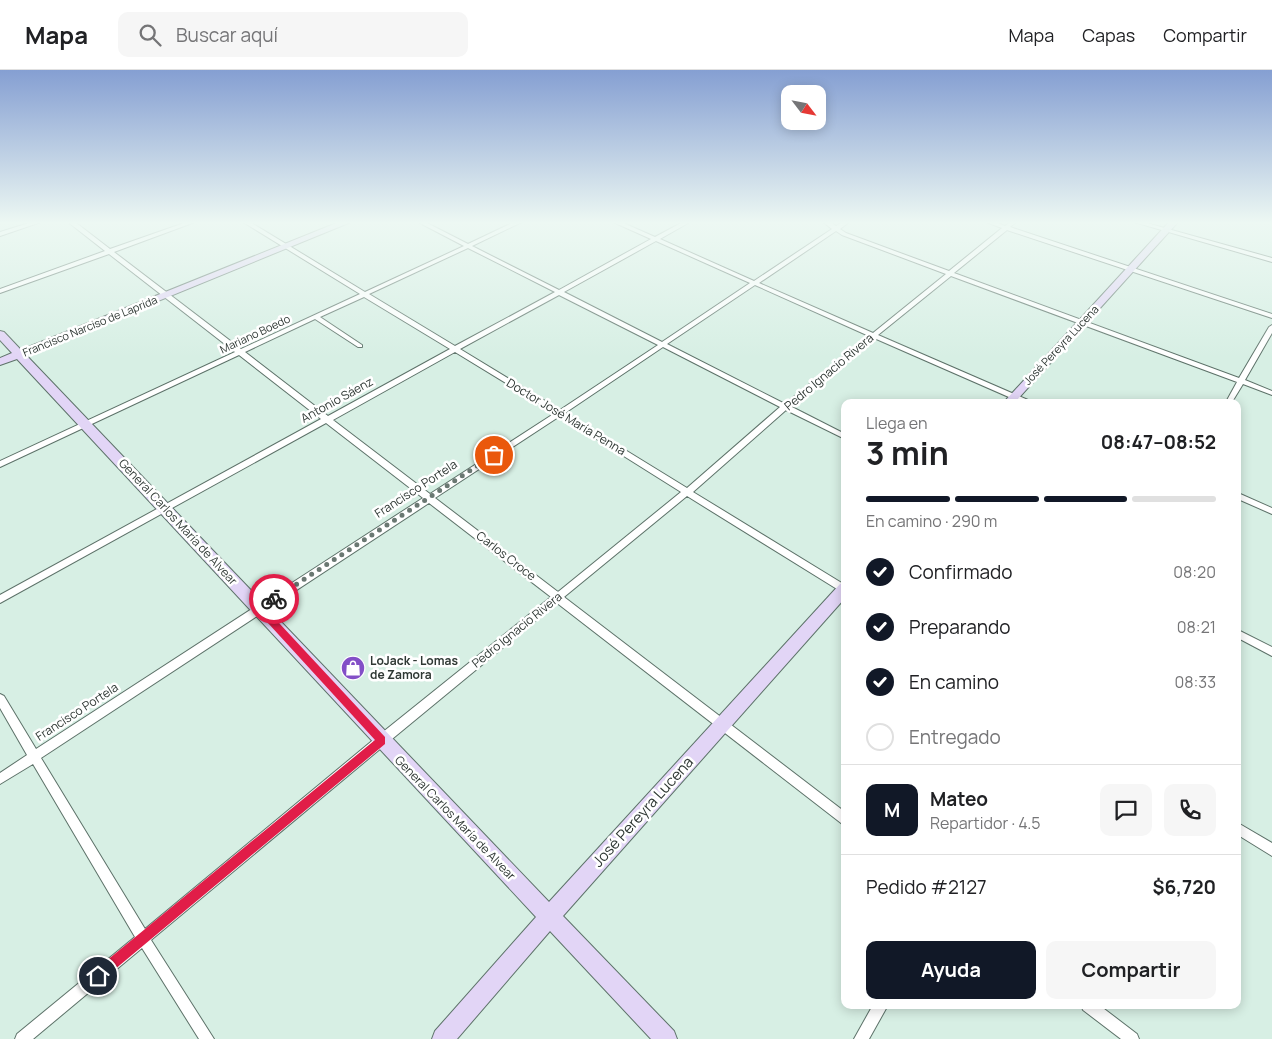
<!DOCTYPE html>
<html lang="es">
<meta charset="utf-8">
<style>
body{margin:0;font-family:Manrope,sans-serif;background:#f6f6f6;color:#202124;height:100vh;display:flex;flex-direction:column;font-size:19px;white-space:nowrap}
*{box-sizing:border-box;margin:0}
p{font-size:16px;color:#757577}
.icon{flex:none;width:28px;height:28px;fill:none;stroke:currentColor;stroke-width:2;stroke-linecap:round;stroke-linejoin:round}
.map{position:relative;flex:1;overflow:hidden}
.details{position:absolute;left:841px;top:329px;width:400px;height:610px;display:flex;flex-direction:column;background:#fff;border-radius:10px;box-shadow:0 2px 12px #0003}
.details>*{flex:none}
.needle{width:32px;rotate:122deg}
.buttons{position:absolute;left:781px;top:15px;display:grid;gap:10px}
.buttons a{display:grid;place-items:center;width:45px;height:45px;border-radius:10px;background:#fff;box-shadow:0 2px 12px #0003;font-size:25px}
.pin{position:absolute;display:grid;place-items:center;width:42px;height:42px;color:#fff;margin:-21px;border:2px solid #fff;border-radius:50%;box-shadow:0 1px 5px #0007}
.courier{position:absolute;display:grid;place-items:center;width:50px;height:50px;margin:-25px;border:4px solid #e11d48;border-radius:50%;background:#fff;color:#222;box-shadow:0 1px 6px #0007}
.overview em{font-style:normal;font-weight:700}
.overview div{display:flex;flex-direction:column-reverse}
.overview{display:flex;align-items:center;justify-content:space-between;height:85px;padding:0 25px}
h1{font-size:32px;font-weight:700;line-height:38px}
.bar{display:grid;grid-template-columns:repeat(4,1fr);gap:8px 5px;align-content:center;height:60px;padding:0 25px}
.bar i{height:6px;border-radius:4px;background:#e0e0e0}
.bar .on{background:#111827}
.bar p{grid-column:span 4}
.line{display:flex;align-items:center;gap:12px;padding:0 25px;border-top:1px solid #e0e0e0}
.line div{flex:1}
.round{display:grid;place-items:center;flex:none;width:52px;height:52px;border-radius:10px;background:#f6f6f6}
ol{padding:0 25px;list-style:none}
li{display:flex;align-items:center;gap:15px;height:55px}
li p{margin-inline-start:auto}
li .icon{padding:5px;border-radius:50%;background:#111827;color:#fff;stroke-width:4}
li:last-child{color:#757577}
li i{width:28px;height:28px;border:2px solid #e0e0e0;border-radius:50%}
.action{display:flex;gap:10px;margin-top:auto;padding:10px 25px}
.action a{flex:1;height:58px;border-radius:10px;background:#111827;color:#fff;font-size:20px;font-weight:700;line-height:58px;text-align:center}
.action a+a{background:#f6f6f6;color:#202124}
header{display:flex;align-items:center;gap:30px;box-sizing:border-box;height:70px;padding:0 25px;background:#fff;border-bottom:1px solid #e0e0e0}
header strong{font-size:24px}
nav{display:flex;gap:28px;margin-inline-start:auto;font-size:18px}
.search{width:350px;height:45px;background:#f6f6f6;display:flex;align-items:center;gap:12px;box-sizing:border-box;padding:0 18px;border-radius:10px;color:#757577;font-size:19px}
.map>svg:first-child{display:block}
</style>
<header>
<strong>Mapa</strong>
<div class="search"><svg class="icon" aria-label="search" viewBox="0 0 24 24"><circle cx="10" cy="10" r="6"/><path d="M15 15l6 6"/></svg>Buscar aquí</div>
<nav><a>Mapa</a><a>Capas</a><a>Compartir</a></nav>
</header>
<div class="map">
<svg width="1272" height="969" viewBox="0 0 1272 969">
<rect width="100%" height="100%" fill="#d7efe4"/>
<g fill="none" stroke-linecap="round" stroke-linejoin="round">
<g stroke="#5d7269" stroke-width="2">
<path id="street" d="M32,152H41L0,166V162Z
M68,152H75L110,179L187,152H195L114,182L241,279L360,224L243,152H250L365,222L464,176L418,152H425L468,174L514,152H522L472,176L559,220L651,169L613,152H621L655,167L683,152H690L660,169L754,211L832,159L823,152H830L836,156L842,152H849L840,159L846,163L949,201L1002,158L986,152H995L1005,156L1010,152H1016L1010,157L1272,244V248L1007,160L954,203L1239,308L1269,257L1272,255V263L1245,310L1272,321V325L1243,314L1232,332H1226L1237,312L951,206L878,265L1028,330V332H1020L874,268L790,336L845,364V369L786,340L693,422L845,515V524L687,426L564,527L845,742V755L841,753L557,533L386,674L151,870L214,969H199L142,878L33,969H15L17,964L135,867L33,694L0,714V703L27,685L0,638V624L4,626L36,679L423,428L326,353L0,533V525L321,349L239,285L0,397V391L235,282L109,184L0,223V219L105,181ZM836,161L842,165L946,204L873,263L759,213ZM656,171L750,213L662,272L564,222ZM468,178L555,222L455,276L369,224ZM755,215L869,266L785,334L667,274ZM559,225L658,275L560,340L460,279ZM364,227L450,279L328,346L245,282L315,249L358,277H362V275L320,247ZM663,277L780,337L687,418L565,343ZM455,282L555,343L430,424L333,350ZM560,346L681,422L558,522L435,428ZM429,433L551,527L378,666L145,859L41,688Z
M1134,152H1143L1272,188V192Z
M1238,423L1272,438V444L1238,429Z
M1238,560L1272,577V586L1238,568Z
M1238,753L1272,773V786L1238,765Z
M873,935H888L869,969H854Z
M1081,935H1099L1137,964L1139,969H1121L1083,940Z"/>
</g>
<g stroke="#5d7269" stroke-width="2">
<path id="secondary" d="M339,152H351L26,285L549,832L840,514L845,512V528L563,846L674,961L677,969H651L550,861L457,969H432L435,961L536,847L17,289L0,295V288L12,283L0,270V261L4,262L21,280Z
M1169,152H1178L1015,332H1004Z"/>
</g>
<use href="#street" fill="#fff" fill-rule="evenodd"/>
<use href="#secondary" fill="#e2d5f6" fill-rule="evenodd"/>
</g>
<linearGradient id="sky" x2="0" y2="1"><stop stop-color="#859fd2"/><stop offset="0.53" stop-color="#edf8f3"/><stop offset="1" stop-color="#edf8f3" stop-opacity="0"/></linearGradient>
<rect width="1272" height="288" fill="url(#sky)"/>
<path fill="#e11d48" d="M274,526L278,529L266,539L385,667V674L102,910L98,912L94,910L92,906L94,901L375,670L257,541V536Z"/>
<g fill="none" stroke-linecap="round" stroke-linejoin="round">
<path stroke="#6a7872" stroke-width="5" stroke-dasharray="0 9" d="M274,529L494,385"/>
</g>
<defs>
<g id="shop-disc" transform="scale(1.25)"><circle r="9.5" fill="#834fc7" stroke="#fff"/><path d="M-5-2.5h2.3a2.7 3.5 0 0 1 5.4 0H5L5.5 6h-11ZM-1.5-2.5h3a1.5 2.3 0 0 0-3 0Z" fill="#fff"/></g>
</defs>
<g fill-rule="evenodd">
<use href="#shop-disc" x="353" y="598"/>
</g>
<g text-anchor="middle" stroke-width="5" stroke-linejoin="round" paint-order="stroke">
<g font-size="11" fill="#2f3834" stroke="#fff">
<text transform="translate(90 256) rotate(-22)" y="4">Francisco Narciso de Laprida</text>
<text transform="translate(255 264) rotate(-25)" y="4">Mariano Boedo</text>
<text transform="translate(1061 275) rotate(-47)" y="4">José Pereyra Lucena</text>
</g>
<g font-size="12" fill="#2f3834" stroke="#fff">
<text transform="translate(829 302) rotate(-40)" y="4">Pedro Ignacio Rivera</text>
<text transform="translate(337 330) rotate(-29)" y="4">Antonio Sáenz</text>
<text transform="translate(566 347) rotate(31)" y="4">Doctor José María Penna</text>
<text transform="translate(416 419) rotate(-33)" y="4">Francisco Portela</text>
<text transform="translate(178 452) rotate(47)" y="4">General Carlos María de Alvear</text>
<text transform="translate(506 486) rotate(38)" y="4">Carlos Croce</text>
<text transform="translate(517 560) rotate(-39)" y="4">Pedro Ignacio Rivera</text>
<text transform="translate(77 642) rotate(-33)" y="4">Francisco Portela</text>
<text transform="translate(455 748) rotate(46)" y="4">General Carlos María de Alvear</text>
</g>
<g font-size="12" font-weight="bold" fill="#2f3834" stroke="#fff" text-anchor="start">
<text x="370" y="595">LoJack - Lomas<tspan x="370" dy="14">de Zamora</tspan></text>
</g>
<g font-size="15" fill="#2f3834" stroke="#fff">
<text transform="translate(643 742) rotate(-48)" y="5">José Pereyra Lucena</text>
</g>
</g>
</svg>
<div class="buttons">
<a><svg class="needle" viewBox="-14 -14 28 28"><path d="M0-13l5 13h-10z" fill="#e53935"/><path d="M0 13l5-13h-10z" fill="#757577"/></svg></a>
</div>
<div class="pin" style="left:494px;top:385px;background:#ea580c"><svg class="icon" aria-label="bag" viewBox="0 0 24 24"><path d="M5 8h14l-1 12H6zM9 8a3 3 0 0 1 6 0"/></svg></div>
<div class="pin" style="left:98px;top:906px;background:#1f2937"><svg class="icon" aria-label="home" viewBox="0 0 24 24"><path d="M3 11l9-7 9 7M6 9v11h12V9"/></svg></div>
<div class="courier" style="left:274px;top:529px"><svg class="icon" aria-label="bike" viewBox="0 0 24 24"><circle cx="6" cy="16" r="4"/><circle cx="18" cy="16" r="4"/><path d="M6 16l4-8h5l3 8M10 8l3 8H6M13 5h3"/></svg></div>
<section class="details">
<div class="overview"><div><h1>3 min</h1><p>Llega en</p></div><em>08:47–08:52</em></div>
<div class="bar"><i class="on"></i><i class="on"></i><i class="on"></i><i></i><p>En camino · 290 m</p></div>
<ol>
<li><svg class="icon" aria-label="check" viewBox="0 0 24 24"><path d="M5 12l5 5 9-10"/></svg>Confirmado<p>08:20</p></li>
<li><svg class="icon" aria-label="check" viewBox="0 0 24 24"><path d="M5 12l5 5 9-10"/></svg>Preparando<p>08:21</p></li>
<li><svg class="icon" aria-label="check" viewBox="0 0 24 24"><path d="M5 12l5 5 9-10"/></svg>En camino<p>08:33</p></li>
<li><i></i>Entregado</li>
</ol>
<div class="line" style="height:90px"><b class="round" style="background:#111827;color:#fff">M</b><div><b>Mateo</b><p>Repartidor · 4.5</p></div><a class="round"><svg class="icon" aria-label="chat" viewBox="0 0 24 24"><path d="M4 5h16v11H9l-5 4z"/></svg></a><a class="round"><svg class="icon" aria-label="phone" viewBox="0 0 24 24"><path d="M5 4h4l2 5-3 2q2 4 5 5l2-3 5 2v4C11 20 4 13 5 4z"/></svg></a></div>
<div class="line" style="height:65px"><div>Pedido #2127</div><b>$6,720</b></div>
<div class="action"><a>Ayuda</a><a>Compartir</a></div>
</section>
</div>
